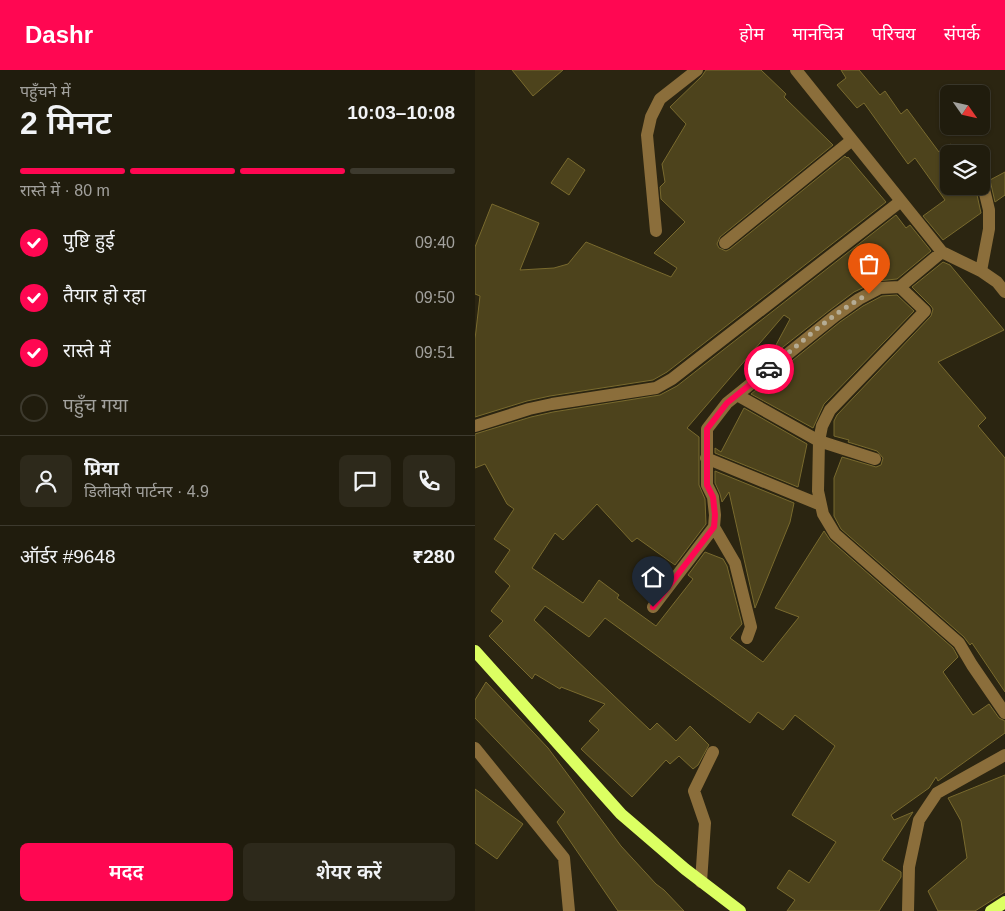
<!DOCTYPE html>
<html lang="hi">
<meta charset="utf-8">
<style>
body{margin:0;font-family:Helvetica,"Noto Sans Devanagari",sans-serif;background:#2d291b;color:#f1f3f6;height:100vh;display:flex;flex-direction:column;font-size:19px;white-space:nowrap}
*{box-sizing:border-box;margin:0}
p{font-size:16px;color:#a2a19d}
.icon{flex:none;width:28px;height:28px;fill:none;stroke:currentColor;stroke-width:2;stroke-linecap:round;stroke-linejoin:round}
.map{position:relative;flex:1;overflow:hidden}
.side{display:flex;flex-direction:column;background:#201c0d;width:475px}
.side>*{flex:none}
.needle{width:32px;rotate:124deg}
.fabs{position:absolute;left:465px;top:15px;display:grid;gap:10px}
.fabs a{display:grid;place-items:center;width:50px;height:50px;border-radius:8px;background:#201c0d;box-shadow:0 1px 4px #0004,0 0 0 1px #3d3a2e;font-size:25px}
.pin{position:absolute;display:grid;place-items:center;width:42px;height:42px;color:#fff;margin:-51px -21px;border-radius:50% 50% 50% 0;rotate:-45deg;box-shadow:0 0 5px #0007}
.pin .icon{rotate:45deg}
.courier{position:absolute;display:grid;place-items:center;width:50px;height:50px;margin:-25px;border:4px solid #ff0752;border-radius:50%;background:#fff;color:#222;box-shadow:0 1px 6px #0007}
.head em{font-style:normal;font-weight:600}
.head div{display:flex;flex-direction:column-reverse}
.head{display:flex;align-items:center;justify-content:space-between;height:85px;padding:0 20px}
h1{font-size:32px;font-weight:600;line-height:38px}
.bar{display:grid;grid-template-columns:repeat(4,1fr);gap:8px 5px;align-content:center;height:60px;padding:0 20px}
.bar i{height:6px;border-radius:4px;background:#3d3a2e}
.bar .selected{background:#ff0752}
.bar p{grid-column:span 4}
.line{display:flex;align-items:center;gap:12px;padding:0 20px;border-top:1px solid #3d3a2e}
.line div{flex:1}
.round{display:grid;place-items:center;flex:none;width:52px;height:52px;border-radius:8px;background:#2d291b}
ol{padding:0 20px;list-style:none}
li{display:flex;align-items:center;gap:15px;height:55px}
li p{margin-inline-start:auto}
li .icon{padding:5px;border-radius:50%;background:#ff0752;color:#fff;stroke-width:4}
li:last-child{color:#a2a19d}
li i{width:28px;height:28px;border:2px solid #3d3a2e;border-radius:50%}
.cta{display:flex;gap:10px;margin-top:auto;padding:10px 20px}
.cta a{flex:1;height:58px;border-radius:8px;background:#ff0752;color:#fff;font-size:20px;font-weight:600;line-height:58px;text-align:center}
.cta a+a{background:#2d291b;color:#f1f3f6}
header{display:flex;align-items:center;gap:30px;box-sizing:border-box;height:70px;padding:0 25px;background:#ff0752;color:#fff}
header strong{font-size:24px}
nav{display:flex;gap:28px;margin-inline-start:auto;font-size:18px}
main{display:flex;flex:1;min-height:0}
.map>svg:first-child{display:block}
</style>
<header>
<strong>Dashr</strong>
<nav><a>होम</a><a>मानचित्र</a><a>परिचय</a><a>संपर्क</a></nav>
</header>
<main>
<section class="side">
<div class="head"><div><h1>2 मिनट</h1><p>पहुँचने में</p></div><em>10:03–10:08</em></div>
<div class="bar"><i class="selected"></i><i class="selected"></i><i class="selected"></i><i></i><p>रास्ते में · 80 m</p></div>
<ol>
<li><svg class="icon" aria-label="check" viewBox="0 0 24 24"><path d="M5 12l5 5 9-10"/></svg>पुष्टि हुई<p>09:40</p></li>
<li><svg class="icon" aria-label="check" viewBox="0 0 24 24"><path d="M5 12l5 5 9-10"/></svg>तैयार हो रहा<p>09:50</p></li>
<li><svg class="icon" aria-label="check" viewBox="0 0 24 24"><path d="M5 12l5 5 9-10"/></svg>रास्ते में<p>09:51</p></li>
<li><i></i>पहुँच गया</li>
</ol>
<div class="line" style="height:90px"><a class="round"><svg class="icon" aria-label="person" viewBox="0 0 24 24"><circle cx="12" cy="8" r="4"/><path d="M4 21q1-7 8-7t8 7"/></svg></a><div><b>प्रिया</b><p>डिलीवरी पार्टनर · 4.9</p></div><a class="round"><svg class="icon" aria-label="chat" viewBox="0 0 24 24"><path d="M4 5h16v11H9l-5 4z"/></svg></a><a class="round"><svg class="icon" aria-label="phone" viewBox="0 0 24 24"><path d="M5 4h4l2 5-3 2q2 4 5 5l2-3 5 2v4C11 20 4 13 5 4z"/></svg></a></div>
<div class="line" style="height:65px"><div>ऑर्डर #9648</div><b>₹280</b></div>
<div class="cta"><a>मदद</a><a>शेयर करें</a></div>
</section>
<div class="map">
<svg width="530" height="841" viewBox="0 0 530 841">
<rect width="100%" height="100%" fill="#2b2511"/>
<path fill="#4d431c" stroke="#796a2e" d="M37,0H88L58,26Z
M231,0H286L311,24L309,27L358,75L245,167L242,174L244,178L251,181L255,179L370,86L372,88L373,87L411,132L192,302L178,310L75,326L52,331L0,347V269L5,226L0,224V177L17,134L64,153L45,200L79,198L93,194L111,172L196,207L202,198L179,183L210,152L186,129L185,117L190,112L187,94L211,54L195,37L227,6Z
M384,0L405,25L410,21L426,44L432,39L464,82L476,74L484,84H474V116H500L506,143L468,170L448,146L470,130L440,88L433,94L389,33L382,38L362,15L371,8L366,0Z
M93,88L110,100L94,125L76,113Z
M530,102V125L520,132L515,110Z
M421,145L431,158L435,155L456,181L422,209L402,211L379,222L355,240L294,288L315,249L309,245L212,358L224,367V415L230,429L231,454L200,495L162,468L157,472L122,434L88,470L80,463L57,498L108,533L124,510L144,525L142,528L181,556L218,509L213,505L230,482L248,489L252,496L267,554L255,568L288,592L324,547L300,538L349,461L355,470L478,578L483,587L468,602L498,645L514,634L524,648L530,651V663L463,711L461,707L454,718L416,745L419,750L438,742L407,790L426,802V807L404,841H312L320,830L302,818L314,800L334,813L361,772L317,745L360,676L320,645L308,660L283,642L275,653L130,548L114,567L70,536L59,550L175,660L182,653L201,671L215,656L234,675L223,695L218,699L204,686L195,694L191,690L157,727L106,679L124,660L114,651L130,634L86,617L85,619L60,604L57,609L14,566L28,551L16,541L35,516L20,502L35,480L19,469L39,439L32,434L10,394L0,398V364L56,347L78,342L185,325L202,316Z
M468,192L475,195L529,260L463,292L511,348L503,356L530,388V622L497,573L495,575L489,567L366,459L359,446V408L367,387L401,397L406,395L408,388L402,381L373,372L374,370L359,366V351L362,345L456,246L458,239L456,236L437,217Z
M422,225L439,241L349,334L338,358L276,324L365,252L388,236L407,226Z
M269,338L332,374L323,417L240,383V378L246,382Z
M240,401L319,433L315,452L280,538L254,422L247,432L245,424L240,413Z
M11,612L73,678L146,776L181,814L189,820L209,841H143L82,752L90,742L0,648V630Z
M530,705V822L500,841H463L453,821L492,788L486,751L473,728Z
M0,719L48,754L22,789L0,773Z"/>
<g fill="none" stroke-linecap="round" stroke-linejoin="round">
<path stroke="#8b6e3b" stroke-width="12" d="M321,0L467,182L506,201L522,212L530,222
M500,80L501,84
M181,161L172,65L176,47L185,29L222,0
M250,173L377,70
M467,182L425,217L450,241L355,340L347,356L344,371L343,421L348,444L360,464L484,573L497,595L530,643
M506,201L514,159V140L506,107
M262,325L344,371L400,389
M0,356L54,339L77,334L181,318L197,309L426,131
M231,388L346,435
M178,537L239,457
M272,568L276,557L260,493L239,457L240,445L238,427L232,415V359L252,333L360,246L384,229L405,218L425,217
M0,678L89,788L94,841
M226,812L230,753L219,721L238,682
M433,841L434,797L444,750L462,723L530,685"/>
<path stroke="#dcff62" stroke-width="12" d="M0,581L146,744L210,799L265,841
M516,841L530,832"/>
</g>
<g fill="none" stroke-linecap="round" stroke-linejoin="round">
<path stroke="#b5ac94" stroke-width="5" stroke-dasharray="0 9" d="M294,299C326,273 358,242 394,224"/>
<path stroke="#ff0752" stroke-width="6" d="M178,537L239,457L240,445L238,427L232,415V359L252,333L294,299"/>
</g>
</svg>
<div class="fabs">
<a><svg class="needle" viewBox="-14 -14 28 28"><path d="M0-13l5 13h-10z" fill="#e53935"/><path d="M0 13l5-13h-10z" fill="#a2a19d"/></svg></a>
<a><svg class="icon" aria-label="layers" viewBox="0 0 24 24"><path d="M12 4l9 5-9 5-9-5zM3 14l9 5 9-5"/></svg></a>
</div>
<div class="pin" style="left:394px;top:224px;background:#ea580c"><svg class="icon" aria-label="bag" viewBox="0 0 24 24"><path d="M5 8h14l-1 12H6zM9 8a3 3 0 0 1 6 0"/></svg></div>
<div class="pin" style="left:178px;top:537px;background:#1f2937"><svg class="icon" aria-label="home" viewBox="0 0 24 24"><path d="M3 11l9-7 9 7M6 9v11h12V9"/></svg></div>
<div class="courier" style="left:294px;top:299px"><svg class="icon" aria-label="car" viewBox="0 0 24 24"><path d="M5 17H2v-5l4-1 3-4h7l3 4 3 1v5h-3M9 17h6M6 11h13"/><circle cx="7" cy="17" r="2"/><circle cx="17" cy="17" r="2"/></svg></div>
</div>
</main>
